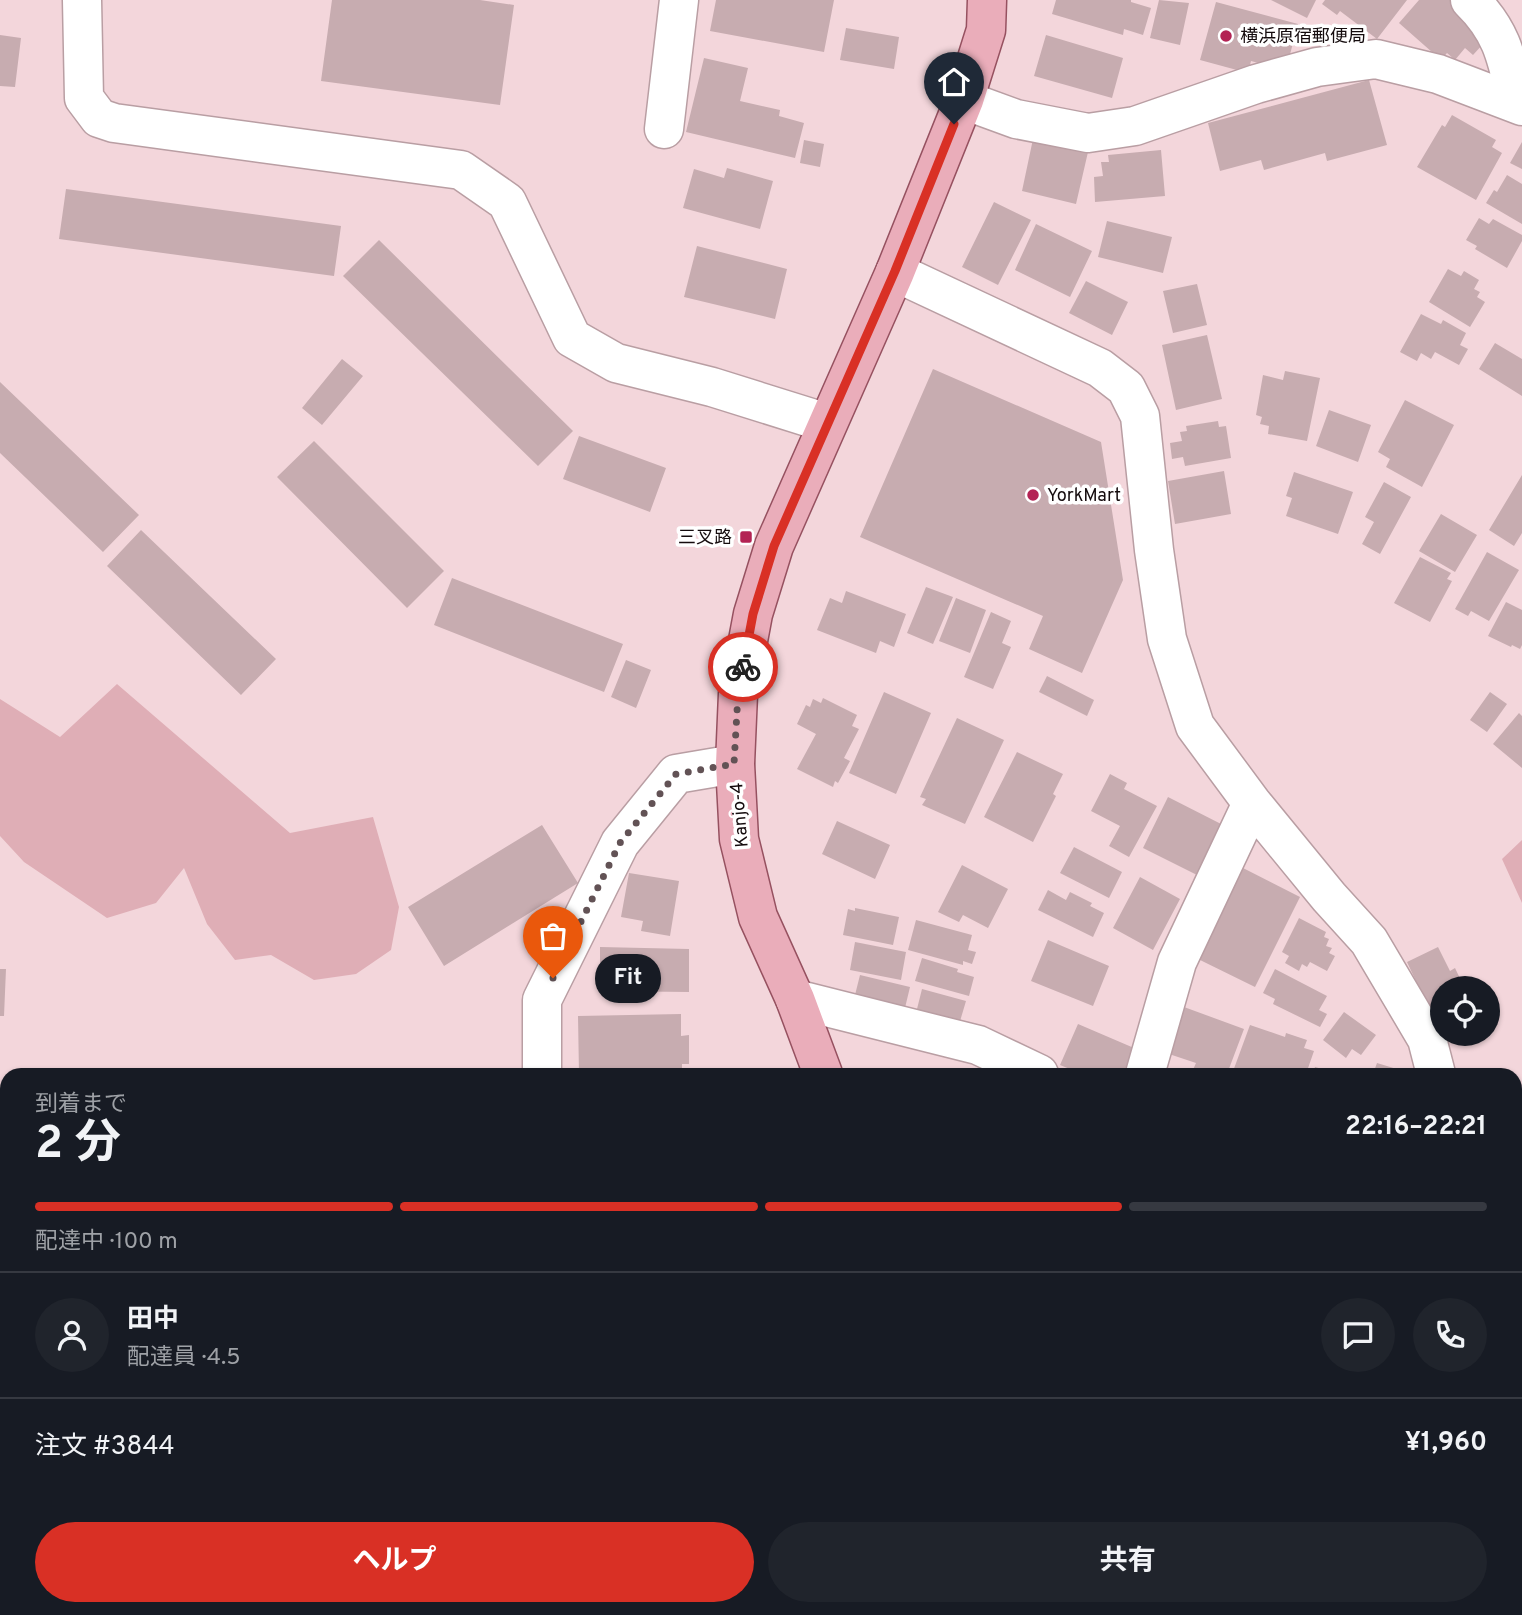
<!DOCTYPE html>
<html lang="ja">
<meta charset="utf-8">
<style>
body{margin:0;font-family:Overpass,"Noto Sans JP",sans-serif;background:#20242c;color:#f1f3f6;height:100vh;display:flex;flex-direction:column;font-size:26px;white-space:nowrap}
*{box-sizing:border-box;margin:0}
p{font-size:23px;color:#9ea1a6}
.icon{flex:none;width:38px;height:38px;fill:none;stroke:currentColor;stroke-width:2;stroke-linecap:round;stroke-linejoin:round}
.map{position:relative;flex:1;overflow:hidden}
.panel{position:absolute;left:0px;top:1068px;width:1522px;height:548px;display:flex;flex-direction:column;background:#171b24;border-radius:21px 21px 0 0;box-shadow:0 2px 5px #0004}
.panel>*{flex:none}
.tools{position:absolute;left:1430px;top:976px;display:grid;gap:14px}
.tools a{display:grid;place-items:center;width:70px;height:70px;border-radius:50%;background:#171b24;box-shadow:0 2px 5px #0004;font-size:35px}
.pin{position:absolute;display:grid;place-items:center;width:60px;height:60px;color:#fff;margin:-72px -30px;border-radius:50% 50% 50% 0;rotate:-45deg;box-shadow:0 0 7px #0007}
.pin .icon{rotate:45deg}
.courier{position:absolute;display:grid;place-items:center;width:70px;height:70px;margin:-35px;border:5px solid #d93025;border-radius:50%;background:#fff;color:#222;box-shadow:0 2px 9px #0007}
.bubble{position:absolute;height:49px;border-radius:24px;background:#171b24;box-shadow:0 2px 5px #0004;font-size:23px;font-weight:700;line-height:49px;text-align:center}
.headline em{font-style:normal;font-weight:700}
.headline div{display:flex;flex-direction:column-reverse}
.headline{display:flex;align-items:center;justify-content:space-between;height:119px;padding:0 35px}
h1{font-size:46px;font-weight:700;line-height:52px}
.bar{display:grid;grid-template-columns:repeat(4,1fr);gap:10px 7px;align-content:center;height:84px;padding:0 35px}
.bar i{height:9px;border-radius:5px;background:#363941}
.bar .current{background:#d93025}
.bar p{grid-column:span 4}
.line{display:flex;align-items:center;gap:18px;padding:0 35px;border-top:2px solid #363941}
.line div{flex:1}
.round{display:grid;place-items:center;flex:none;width:74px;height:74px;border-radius:37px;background:#20242c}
.primary-button{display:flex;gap:14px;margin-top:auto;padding:14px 35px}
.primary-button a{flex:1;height:80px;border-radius:42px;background:#d93025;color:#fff;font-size:28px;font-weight:700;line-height:80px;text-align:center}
.primary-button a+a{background:#20242c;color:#f1f3f6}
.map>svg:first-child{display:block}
</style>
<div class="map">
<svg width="1522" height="1615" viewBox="0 0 1522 1615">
<rect width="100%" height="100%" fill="#f3d6db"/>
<path fill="#dfaeb6" d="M117,684L290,833L373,817L399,907L391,950L356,974L314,980L271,955L235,960L207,924L184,868L156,903L107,918L24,862L0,836V699L60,737Z
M1522,840V903L1502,859Z"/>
<path fill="#c7acb0" d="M332,0H480L514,5L500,105L321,81Z
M716,0H834L824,52L710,31Z
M1056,0H1131V2L1151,8L1143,35L1124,29L1123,35L1052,14Z
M1159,0L1189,3L1180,45L1150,38Z
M1271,0H1316L1307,18Z
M1325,0H1407L1377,39L1340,11L1337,15L1322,4Z
M1419,0H1453L1484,28L1476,38L1483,44L1473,55L1465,48L1455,60L1447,53L1441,60L1399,23Z
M1216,2L1298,24L1288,62L1275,58L1273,67L1251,61L1248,73L1200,60Z
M846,28L899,37L894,69L840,60Z
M0,35L21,38L15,87L0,86Z
M1046,35L1123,58L1112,98L1034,76Z
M704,58L748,68L740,101L780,110L779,116L804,123L795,158L686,132Z
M1369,80L1387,145L1327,161L1325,153L1264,170L1261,160L1220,171L1208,123Z
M1452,115L1496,140L1492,147L1502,153L1476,200L1417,167L1442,125L1445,127Z
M1033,139L1088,152L1076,204L1022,191Z
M804,140L824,144L820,167L800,163Z
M1522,142V169L1510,163Z
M1161,150L1165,196L1095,202L1094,177L1103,176L1101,162H1109L1108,155Z
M727,168L773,181L760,229L683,208L694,169L724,178Z
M1507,175L1522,184V224L1486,203L1494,190L1497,192Z
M66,189L341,226L334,276L59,239Z
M994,202L1031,220L998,285L962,267Z
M1479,218L1489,224L1493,219L1522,235V241L1507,268L1475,249L1477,246L1466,240Z
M1107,221L1172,237L1163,273L1098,257Z
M1036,224L1092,251L1070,297L1015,270Z
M379,240L573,431L538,466L343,276Z
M697,246L787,269L775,319L684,297Z
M1448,269L1461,276L1464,271L1479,280L1474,289L1480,292L1477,297L1485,302L1470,327L1429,302Z
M1086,281L1128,302L1112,335L1069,313Z
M1197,284L1207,325L1173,333L1163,291Z
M1421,314L1441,324L1443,320L1466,333L1460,345L1468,349L1459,365L1435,352L1431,359L1421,353L1417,361L1400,352Z
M1207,335L1222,399L1176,410L1162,345Z
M1495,343L1522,359V396L1479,369Z
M342,359L363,376L322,425L302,408Z
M933,369L1101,442L1123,580L1082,673L1029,649L1043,616L860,537Z
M1285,371L1320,378L1307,441L1268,434L1269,426L1260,424L1262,417L1256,415L1263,375L1283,380Z
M0,382L139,515L103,552L0,453Z
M1405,400L1454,425L1422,487L1386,467L1390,459L1378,452Z
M1329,410L1371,425L1358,462L1316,446Z
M1218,421L1219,427L1226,426L1231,458L1185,466L1183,457L1172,459L1170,443L1182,441L1180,432L1187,431L1186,426Z
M579,436L666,468L650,512L563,479Z
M314,441L444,571L407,608L277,477Z
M1224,471L1231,514L1175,524L1168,481Z
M1294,472L1353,492L1338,534L1286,516L1292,498L1286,496Z
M1522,475V533L1514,546L1489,530Z
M1384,482L1411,497L1380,554L1362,544L1374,522L1365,517Z
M1441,514L1477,535L1455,572L1419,551Z
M141,530L276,659L241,695L107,566Z
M1487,552L1519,570L1489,621L1471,611L1468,616L1455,609Z
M1420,557L1451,573L1447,579L1452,581L1430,622L1394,603Z
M452,578L623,644L604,692L434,625Z
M926,587L953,597L933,644L907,633Z
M846,591L906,614L894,647L880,641L876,653L817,630L830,598L842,603Z
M956,598L986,610L970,653L939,641Z
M1506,602L1522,610V645L1520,649L1512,645L1511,647L1488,636Z
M991,612L1011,621L1002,643L1011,647L993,689L964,677Z
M626,660L651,670L636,708L611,697Z
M1047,676L1094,700L1087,716L1039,692Z
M884,692L931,713L896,794L849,773Z
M1490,692L1507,704L1487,732L1470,720Z
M823,698L857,715L852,726L859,729L844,758L850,761L838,783L835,781L833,787L797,769L816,734L797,724L806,705L810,707L813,699L821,703Z
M1519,713L1522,716V768L1493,744Z
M957,718L1004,740L965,824L922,805L926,799L920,797Z
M1017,752L1063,774L1053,794L1056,796L1033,842L984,817Z
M1110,774L1127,783L1124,789L1157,806L1129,857L1109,846L1120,826L1091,811Z
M1168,797L1225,826L1197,875L1143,848Z
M837,821L890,845L875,879L822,854Z
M542,825L578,883L444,966L408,907Z
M1074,847L1122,872L1109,898L1060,873Z
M962,865L1008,889L988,928L963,915L959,922L938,912Z
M1243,868L1300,897L1255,987L1198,959Z
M629,873L679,881L670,936L641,931L643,921L621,917Z
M1140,877L1180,899L1153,950L1113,928Z
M1048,890L1066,900L1070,892L1092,903L1090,906L1104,913L1093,937L1038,910Z
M855,908L899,917L893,945L843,935L848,909L855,911Z
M1299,918L1326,932L1324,937L1329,939L1326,946L1332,948L1329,953L1335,956L1327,971L1310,962L1307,967L1302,964L1299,971L1285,963L1289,956L1282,952Z
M916,920L972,935L968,950L976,952L972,964L963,961V965L908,950Z
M1048,940L1109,966L1093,1006L1031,981Z
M855,942L906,952L901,980L850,970Z
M600,947L689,949V992L600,991Z
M1438,947L1450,971L1455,968L1465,989H1442V1003L1429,1009L1407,962Z
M922,958L958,969L957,972L974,977L969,996L915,981Z
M0,969H6L4,1016H0Z
M1275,969L1327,996L1319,1010L1327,1014L1320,1027L1273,1004L1275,999L1263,993Z
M860,975L910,987L904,1012L854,999Z
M922,989L966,1001L958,1028L915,1017Z
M1184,1007L1244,1029L1227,1074H1199L1192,1072L1196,1063L1166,1053Z
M1344,1012L1376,1035L1361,1055L1352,1049L1346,1058L1323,1040Z
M681,1014V1036L689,1035V1064H682V1074H579L578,1016Z
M1078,1024L1134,1048L1123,1074L1113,1072L1112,1074H1082L1060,1065Z
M1250,1025L1285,1037L1286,1033L1307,1040L1304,1048L1314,1051L1306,1074H1232Z
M1377,1063L1400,1070L1398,1074H1373Z
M1315,1067L1340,1074H1313Z
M0,1160L7,1174V1184L3,1186L7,1194L1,1197L7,1213L0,1216Z
M1522,1175V1202L1516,1197V1189Z
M1516,1213L1522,1216L1520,1280L1516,1278Z
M1516,1472L1522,1480V1493L1516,1498Z
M1522,1508V1580L1517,1583L1516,1512Z
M75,1608H125V1609L105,1615H77Z
M300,1608H349L352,1615H303Z
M585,1608H651L653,1615H587Z
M775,1608H802V1615H774Z
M807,1608H836L835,1615H807Z
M839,1608H872V1615H839Z"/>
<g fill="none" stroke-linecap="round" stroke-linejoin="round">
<g stroke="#b99ea3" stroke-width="41">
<path id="minor" d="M82,0L84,98L99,118L114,123L461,170L507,202L572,338L616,363L712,387L827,423
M1470,0C1503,32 1507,60 1517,103
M964,100L1016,119L1088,133L1135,126L1256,84L1317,67L1376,59L1438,74L1522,106
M664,129L679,0
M895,272L1100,368L1126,388L1140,416L1154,550L1167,639L1195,726L1252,803L1329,897L1369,941L1427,1039L1436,1074
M795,999L978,1045L1039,1074
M542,1074V1000L620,843L676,774L735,764
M1145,1074L1177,962L1252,803
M1516,1313L1522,1314
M0,1362L7,1368
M0,1538L7,1558
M25,1608L28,1615
M563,1608L565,1615"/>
</g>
<g stroke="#965160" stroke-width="41">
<path id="major" d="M823,1074L795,999L758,917L739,839L735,764L738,694L753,614L774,546L895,272L964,100L986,30L987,0
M0,1497H7
M1021,1608L1024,1615
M1188,1608L1209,1615"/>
</g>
<use href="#minor" stroke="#fff" stroke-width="38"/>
<use href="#major" stroke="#eaadba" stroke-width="38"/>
</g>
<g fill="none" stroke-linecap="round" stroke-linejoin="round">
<path stroke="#625255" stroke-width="7" stroke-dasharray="0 12.6" d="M553,978L620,843L676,774L734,764L738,694L743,667"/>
<path stroke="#d93025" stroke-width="9" d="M743,667L753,614L774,546L895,271L954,124"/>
</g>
<g fill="#b32354" stroke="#fff" stroke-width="2.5">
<circle cx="1226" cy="36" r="7"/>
<circle cx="1033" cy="495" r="7"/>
<rect x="739" y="530" width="14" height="14" rx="3.5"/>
</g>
<g text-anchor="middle" stroke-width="7" stroke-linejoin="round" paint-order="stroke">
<g font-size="18" fill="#140b0d" stroke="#fff" text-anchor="start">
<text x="1240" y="42">横浜原宿郵便局</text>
<text x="1047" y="501">YorkMart</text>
<text x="732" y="543" text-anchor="end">三叉路</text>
</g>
<g font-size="18" fill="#140b0d" stroke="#fff">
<text transform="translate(739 815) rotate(-95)" y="6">Kanjo-4</text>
</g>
</g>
</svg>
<div class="tools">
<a><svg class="icon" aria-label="locate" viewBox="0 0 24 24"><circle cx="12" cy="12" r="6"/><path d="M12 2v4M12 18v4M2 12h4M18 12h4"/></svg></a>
</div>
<div class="pin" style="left:553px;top:978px;background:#ea580c"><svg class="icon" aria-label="bag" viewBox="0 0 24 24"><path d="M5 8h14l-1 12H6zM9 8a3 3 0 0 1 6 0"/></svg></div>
<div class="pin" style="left:954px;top:124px;background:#1f2937"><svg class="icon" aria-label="home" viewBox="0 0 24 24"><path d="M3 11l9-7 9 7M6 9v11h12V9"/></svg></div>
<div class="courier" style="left:743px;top:667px"><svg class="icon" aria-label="bike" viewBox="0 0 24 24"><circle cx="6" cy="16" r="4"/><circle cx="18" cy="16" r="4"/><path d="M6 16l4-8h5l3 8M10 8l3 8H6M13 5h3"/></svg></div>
<div class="bubble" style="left:595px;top:954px;width:66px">Fit</div>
<section class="panel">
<div class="headline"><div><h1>2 分</h1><p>到着まで</p></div><em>22:16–22:21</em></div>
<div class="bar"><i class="current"></i><i class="current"></i><i class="current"></i><i></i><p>配達中 · 100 m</p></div>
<div class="line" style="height:126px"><a class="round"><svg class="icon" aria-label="person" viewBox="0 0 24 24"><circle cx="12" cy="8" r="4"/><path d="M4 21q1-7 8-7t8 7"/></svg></a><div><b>田中</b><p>配達員 · 4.5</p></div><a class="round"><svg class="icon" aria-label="chat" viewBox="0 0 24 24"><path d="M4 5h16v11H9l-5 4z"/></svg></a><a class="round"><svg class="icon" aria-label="phone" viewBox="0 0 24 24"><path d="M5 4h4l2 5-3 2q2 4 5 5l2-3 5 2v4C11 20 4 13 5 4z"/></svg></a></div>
<div class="line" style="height:91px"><div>注文 #3844</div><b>¥1,960</b></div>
<div class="primary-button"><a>ヘルプ</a><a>共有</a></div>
</section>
</div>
